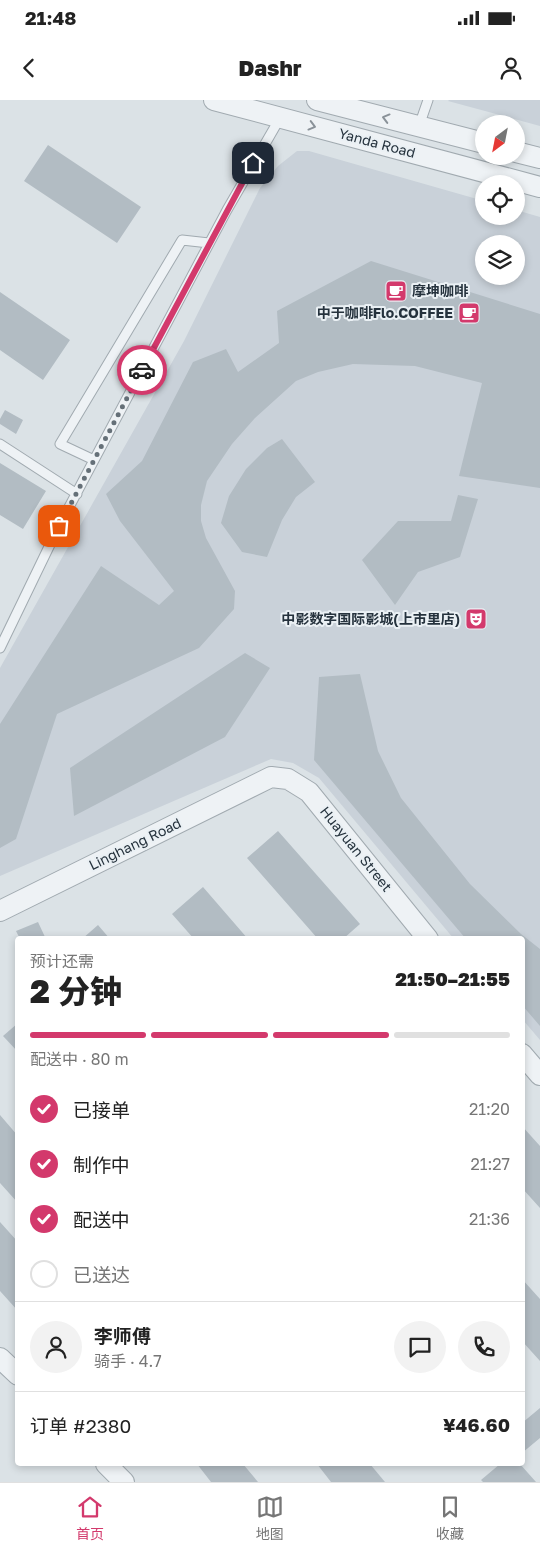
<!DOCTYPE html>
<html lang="zh">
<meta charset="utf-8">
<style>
body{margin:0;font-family:"Golos Text","Noto Sans SC",sans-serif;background:#f2f2f2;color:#222;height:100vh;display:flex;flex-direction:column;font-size:19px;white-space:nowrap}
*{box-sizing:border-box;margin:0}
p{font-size:16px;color:#767676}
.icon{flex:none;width:28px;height:28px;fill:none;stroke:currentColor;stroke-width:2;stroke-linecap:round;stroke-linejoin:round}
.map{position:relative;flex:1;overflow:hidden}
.details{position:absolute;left:15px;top:836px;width:510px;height:530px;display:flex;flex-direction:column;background:#fff;border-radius:5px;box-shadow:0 2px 8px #0003}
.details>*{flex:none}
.needle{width:32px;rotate:212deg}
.buttons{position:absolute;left:475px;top:15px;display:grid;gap:10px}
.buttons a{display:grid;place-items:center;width:50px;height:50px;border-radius:50%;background:#fff;box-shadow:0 2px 8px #0003;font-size:25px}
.pin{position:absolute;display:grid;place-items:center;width:42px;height:42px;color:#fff;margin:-21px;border-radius:10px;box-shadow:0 2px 8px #0006}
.courier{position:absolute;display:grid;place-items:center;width:50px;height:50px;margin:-25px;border:4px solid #d3396c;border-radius:50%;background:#fff;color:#222;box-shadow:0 1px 6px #0007}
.headline em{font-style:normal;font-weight:800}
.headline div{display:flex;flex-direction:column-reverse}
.headline{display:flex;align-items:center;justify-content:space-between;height:85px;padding:0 15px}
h1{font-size:32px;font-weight:800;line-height:38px}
.bar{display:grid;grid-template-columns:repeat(4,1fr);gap:8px 5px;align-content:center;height:60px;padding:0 15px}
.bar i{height:6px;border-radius:4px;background:#e0e0e0}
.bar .current{background:#d3396c}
.bar p{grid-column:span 4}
.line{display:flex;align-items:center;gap:12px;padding:0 15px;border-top:1px solid #e0e0e0}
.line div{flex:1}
.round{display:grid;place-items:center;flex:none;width:52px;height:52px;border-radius:26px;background:#f2f2f2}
ol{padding:0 15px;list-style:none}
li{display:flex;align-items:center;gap:15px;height:55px}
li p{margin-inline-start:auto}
li .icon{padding:5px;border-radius:50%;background:#d3396c;color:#fff;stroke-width:4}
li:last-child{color:#767676}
li i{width:28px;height:28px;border:2px solid #e0e0e0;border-radius:50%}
.status{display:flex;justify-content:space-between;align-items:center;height:35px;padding:0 25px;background:#fff;direction:ltr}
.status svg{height:14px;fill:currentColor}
header{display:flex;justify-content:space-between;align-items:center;height:65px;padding:0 15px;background:#fff;font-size:22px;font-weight:800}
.tab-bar{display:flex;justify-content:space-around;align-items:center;height:70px;border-top:1px solid #e0e0e0;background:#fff;font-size:14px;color:#767676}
.tab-bar a{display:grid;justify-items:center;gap:2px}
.tab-bar .current{color:#d3396c}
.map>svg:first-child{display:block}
</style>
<div class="status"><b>21:48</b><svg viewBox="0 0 49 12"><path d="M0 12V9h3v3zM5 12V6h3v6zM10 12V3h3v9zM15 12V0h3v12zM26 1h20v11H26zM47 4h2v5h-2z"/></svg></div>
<header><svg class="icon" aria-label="back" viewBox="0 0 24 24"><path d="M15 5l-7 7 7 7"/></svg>Dashr<svg class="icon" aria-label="person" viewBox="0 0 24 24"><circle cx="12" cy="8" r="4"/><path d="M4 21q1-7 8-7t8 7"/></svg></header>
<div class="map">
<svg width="540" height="1382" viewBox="0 0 540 1382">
<rect width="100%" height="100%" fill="#dbe2e6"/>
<path fill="#c9d1d9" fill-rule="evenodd" d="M449,0H540V26L448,1Z
M297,51H309L484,101V116H516V110L540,117V940L523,920L522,839H454L319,678L293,663L271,659L0,776V568L184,241L260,88L278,66ZM484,144H516V176H484Z"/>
<path fill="#b2bcc3" d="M48,45L141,107L117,143L24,81Z
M371,161L540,214V388L459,376L482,283L415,266L353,264L318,272L296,281L255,318L232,344L207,381L201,405V421L206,438L235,491L234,509L199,548L57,614L16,739L0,748V624L101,466L159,505L174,491L120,421L106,394L142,361L193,262L226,249L238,272L279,243L277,211Z
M0,192L70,240L43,280L0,250Z
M5,310L23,320L16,334L0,324V319Z
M282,339L315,382L296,397L282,420L267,457L242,452L221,423L229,396L246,369L267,348Z
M0,363L46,391L23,429L0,415Z
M458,395L478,399L460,457L418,472L395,505L362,460L398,421H451Z
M245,553L270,568L225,637L74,716L70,668Z
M360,574L378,651L401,698L470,784L521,834L540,849V926L522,905V839H466L314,660L319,577Z
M278,731L360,824L343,839H318L247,758Z
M203,787L248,839H194L172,814Z
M38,822L45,837L40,839H20L16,831Z
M98,825L110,839H82Z
M18,923V952L3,936Z
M0,1015L18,1036V1103L0,1083Z
M522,1026L540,1046V1108L522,1088Z
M0,1122L18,1142V1211L0,1191Z
M522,1179L540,1199V1261L522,1241Z
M540,1308V1338L522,1353V1323Z
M197,1364H243L258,1382H211Z
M317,1364H370L385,1382H331Z
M500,1364H520L536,1382H483L481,1380Z"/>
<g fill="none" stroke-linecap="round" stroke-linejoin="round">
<g stroke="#a1aab0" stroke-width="11">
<path id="service" d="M419,26L428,0
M0,344L77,394
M94,360L60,344L182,140L209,143
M0,548L59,426L227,110L280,18"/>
</g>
<g stroke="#a1aab0" stroke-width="22">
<path id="tertiary" d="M214,0L540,87
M317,0L484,43
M516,52L540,58
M0,811L271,677L288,679L309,692L428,839
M522,954L540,975
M0,1258L18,1275
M106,1364L124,1382"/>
</g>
<use href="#service" stroke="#eef2f5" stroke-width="9"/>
<use href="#tertiary" stroke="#eef2f5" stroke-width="20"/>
</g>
<defs><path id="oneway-chevron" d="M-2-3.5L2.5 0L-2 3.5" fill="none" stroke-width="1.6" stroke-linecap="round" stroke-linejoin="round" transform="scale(1.25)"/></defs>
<g stroke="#8a9299">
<use href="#oneway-chevron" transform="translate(386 18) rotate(-165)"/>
<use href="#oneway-chevron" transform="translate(312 26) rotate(15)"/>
</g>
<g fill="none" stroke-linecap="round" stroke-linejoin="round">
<path stroke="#657078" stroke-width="5" stroke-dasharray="0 9" d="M59,426L142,270"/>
<path stroke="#d3396c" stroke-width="6" d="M142,270L253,63"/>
</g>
<defs>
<g id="cafe-square" transform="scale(1.125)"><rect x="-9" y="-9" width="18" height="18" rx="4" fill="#d3396c" stroke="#eaf0f4"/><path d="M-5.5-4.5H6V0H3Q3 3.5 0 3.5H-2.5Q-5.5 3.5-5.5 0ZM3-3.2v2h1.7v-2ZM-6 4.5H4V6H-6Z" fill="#fff"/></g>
<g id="theatre-square" transform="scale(1.125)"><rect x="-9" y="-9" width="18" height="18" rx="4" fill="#d3396c" stroke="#eaf0f4"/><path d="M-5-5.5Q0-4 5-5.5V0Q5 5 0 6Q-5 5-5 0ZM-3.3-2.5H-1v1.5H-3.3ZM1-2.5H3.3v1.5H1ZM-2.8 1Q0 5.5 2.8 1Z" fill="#fff"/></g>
</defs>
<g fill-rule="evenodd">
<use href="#cafe-square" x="396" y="191"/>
<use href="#cafe-square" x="469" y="213"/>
<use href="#theatre-square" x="476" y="519"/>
</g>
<g text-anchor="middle" stroke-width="4" stroke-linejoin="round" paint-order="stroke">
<g font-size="14" fill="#25323d" stroke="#eaf0f4">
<text transform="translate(377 43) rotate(15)" y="5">Yanda Road</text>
<text transform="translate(135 744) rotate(-26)" y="5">Linghang Road</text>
<text transform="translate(356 749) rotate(51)" y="5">Huayuan Street</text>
</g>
<g font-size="14" font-weight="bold" fill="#25323d" stroke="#eaf0f4" text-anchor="end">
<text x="412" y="196" text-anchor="start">摩坤咖啡</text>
<text x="453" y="218">中于咖啡Flo.COFFEE</text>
<text x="460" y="524">中影数字国际影城(上市里店)</text>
</g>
</g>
</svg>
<div class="buttons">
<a><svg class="needle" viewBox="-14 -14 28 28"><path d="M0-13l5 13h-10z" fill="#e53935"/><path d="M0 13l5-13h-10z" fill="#767676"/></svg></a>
<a><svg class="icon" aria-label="locate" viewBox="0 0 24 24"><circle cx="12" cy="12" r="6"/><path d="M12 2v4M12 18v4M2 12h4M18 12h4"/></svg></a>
<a><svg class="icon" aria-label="layers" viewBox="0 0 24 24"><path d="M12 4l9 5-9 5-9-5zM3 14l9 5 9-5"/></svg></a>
</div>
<div class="pin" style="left:59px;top:426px;background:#ea580c"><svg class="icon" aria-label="bag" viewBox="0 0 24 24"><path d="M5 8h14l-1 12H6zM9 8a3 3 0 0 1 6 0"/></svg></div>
<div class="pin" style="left:253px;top:63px;background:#1f2937"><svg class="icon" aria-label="home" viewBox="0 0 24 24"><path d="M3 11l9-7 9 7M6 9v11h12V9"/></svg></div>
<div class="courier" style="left:142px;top:270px"><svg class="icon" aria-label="car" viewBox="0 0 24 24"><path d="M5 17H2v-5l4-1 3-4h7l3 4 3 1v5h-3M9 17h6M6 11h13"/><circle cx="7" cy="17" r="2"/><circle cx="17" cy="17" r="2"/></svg></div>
<section class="details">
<div class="headline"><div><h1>2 分钟</h1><p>预计还需</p></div><em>21:50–21:55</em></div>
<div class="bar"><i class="current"></i><i class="current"></i><i class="current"></i><i></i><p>配送中 · 80 m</p></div>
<ol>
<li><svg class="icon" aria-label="check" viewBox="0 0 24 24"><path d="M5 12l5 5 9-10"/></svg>已接单<p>21:20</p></li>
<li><svg class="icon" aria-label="check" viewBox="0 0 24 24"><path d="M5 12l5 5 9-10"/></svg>制作中<p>21:27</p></li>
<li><svg class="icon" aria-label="check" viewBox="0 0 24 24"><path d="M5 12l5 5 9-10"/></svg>配送中<p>21:36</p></li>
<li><i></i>已送达</li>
</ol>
<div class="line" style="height:90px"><a class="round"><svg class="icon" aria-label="person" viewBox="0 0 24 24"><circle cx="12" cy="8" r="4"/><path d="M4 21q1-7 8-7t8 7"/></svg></a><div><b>李师傅</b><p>骑手 · 4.7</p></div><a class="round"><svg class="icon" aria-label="chat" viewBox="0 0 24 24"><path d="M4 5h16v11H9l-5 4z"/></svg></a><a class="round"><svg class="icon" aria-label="phone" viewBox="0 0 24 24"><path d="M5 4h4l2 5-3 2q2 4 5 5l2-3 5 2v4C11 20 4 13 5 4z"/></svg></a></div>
<div class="line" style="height:65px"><div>订单 #2380</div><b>¥46.60</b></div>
</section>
</div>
<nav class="tab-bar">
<a class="current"><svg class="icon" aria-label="home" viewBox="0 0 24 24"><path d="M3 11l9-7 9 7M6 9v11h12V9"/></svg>首页</a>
<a><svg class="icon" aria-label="map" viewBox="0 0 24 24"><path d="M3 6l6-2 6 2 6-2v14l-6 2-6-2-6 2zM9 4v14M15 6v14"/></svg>地图</a>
<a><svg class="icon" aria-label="saved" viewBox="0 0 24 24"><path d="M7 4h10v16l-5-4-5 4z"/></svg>收藏</a>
</nav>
